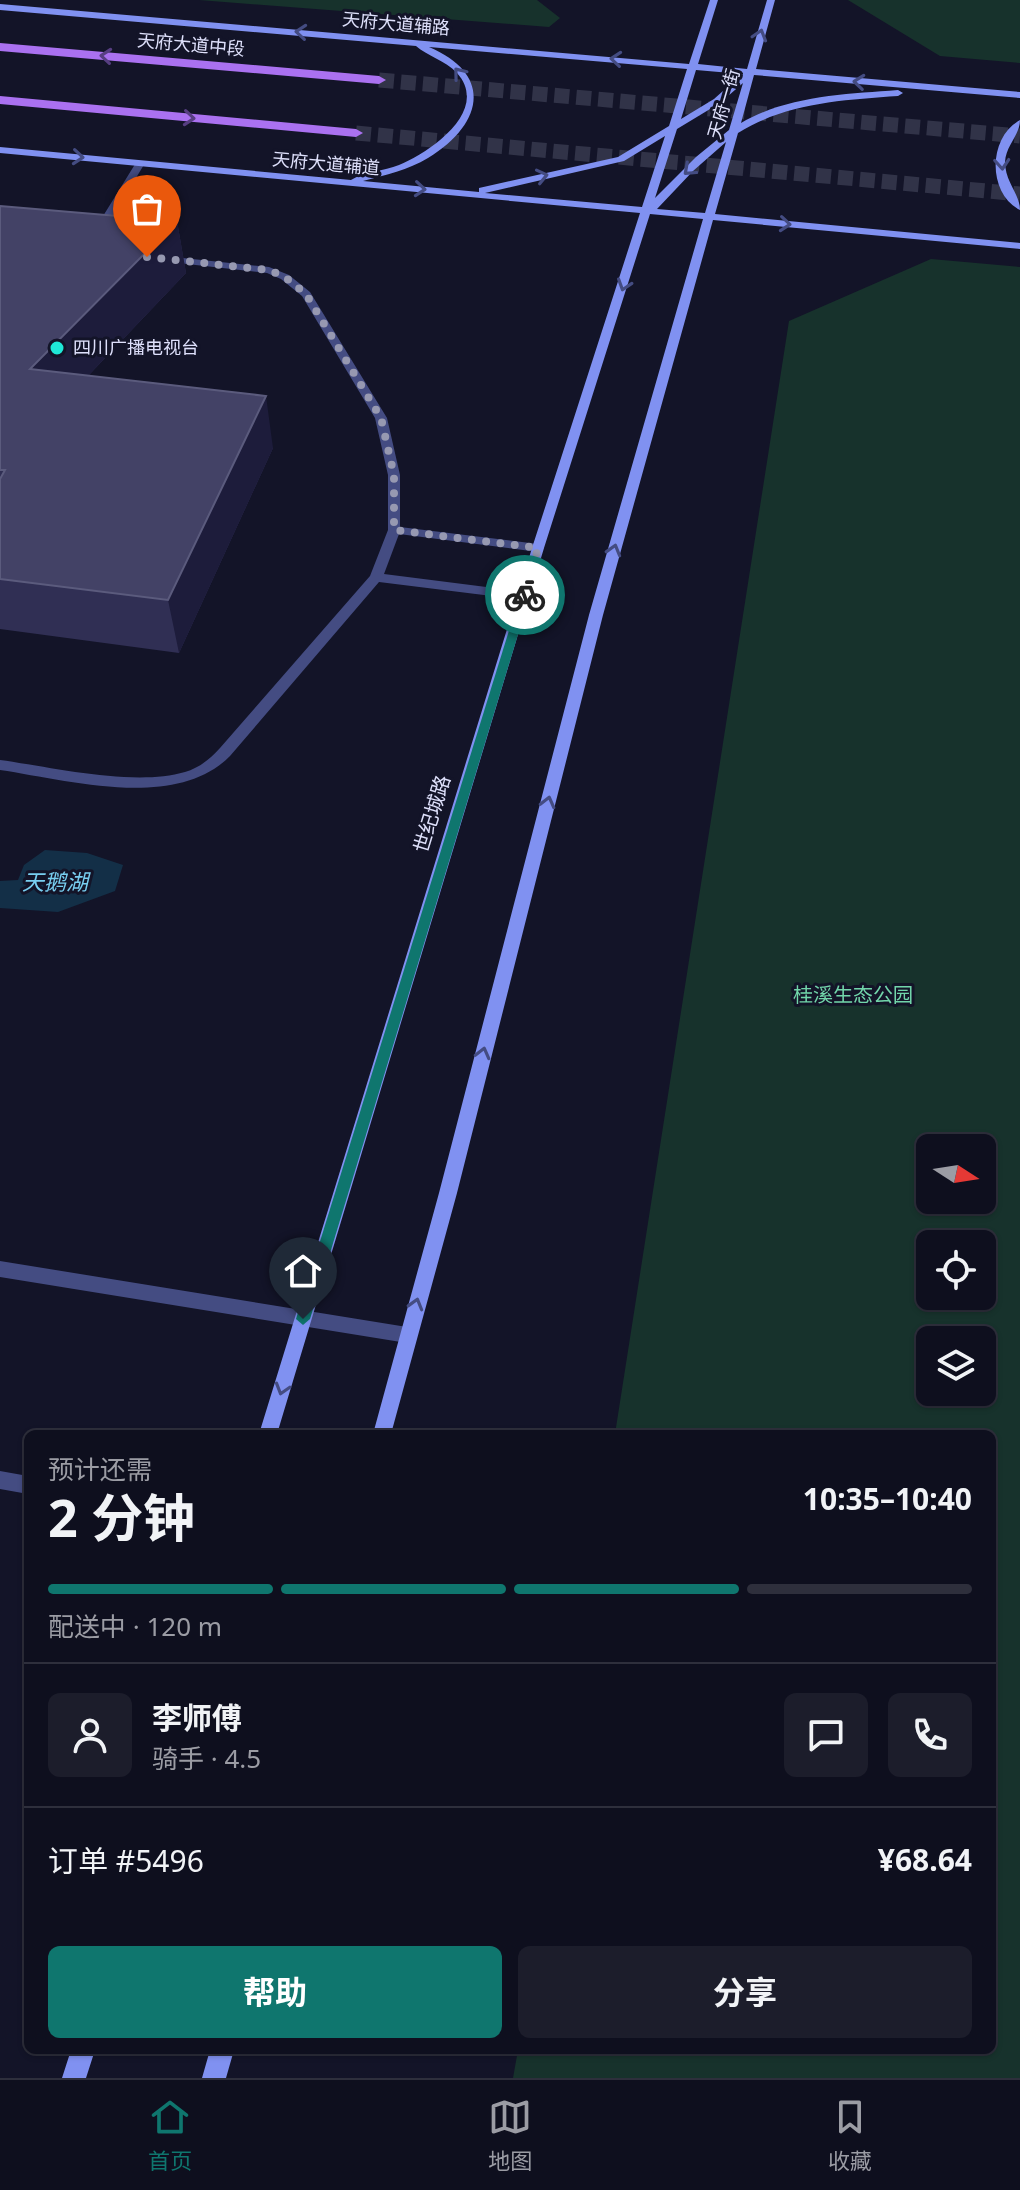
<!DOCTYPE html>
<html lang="zh">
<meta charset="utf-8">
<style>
body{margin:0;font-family:"Noto Sans","Noto Sans SC",sans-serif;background:#1c1d2b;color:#f1f3f6;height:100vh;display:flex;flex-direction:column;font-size:30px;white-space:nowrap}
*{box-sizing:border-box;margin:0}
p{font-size:26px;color:#9b9ca4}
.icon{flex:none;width:44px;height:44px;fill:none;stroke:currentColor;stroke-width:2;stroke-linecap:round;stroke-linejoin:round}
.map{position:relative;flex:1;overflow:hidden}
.sheet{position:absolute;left:24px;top:1430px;width:972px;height:624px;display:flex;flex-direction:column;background:#0e0f1e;border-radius:12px;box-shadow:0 2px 6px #0004,0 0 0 2px #2e2f3c}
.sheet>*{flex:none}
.needle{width:52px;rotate:102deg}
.tools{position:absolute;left:916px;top:1134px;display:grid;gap:16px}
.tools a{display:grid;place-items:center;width:80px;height:80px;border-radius:12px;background:#0e0f1e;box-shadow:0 2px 6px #0004,0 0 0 2px #2e2f3c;font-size:40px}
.pin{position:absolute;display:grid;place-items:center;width:68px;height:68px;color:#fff;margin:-82px -34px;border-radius:50% 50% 50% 0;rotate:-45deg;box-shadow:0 0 8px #0007}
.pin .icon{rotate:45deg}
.courier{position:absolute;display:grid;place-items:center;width:80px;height:80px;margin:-40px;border:6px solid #0f766e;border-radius:50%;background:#fff;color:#222;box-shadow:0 2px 10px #0007}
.headline em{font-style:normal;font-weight:700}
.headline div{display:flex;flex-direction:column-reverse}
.headline{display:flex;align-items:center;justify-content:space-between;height:136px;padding:0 24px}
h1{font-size:52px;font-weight:700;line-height:60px}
.bar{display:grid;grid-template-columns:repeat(4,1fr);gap:12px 8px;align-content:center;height:96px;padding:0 24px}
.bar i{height:10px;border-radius:6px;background:#2e2f3c}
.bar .active{background:#0f766e}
.bar p{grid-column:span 4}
.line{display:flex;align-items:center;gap:20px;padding:0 24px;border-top:2px solid #2e2f3c}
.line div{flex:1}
.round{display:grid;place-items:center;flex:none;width:84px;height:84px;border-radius:12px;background:#1c1d2b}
.primary-button{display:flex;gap:16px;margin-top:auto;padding:16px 24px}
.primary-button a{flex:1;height:92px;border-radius:12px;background:#0f766e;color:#fff;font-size:32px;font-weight:700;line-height:92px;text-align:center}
.primary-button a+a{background:#1c1d2b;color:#f1f3f6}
.tab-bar{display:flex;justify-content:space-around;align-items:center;height:112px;border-top:2px solid #2e2f3c;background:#0e0f1e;font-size:22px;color:#9b9ca4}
.tab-bar a{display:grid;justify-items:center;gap:4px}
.tab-bar .active{color:#0f766e}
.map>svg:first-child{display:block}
</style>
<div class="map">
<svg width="1020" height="2078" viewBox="0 0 1020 2078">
<rect width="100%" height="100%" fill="#131428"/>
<path fill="#17322c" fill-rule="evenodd" d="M199,0H537L560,18L549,27Z
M848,0H1020V63L940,56Z
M931,259L1020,267V2078H513L518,2050H992V1434H615L789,321ZM982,1148V1200H930V1148ZM982,1244V1296H930V1244ZM930,1340H982V1392H930Z"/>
<path fill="#132f47" d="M45,850L87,853L123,865L115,891L58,912L0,908V881L18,880L24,865Z"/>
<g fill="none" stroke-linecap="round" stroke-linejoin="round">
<path stroke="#313348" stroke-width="15" stroke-dasharray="15 7" stroke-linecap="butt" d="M379,80L1020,136
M356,133L1020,194"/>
<path fill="#444c82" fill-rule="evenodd" d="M137,161L145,163L101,236H93L92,234Z
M164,256L269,267L289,275L310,292L387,418L400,475V527L538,544L544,548L538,552L399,534L384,574L525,592L531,596L525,600L379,582L230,756C176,811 68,780 0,770V760C52,767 134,787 185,772C199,768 210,759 220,748L370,576L388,530V475L375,418L302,296L281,279L267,273L160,261L159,259Z
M0,1261L407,1327L413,1329L416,1335L413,1341L407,1343L0,1277Z
M0,1471L28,1476V1494L0,1489Z"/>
<path fill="#8091f1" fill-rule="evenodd" d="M710,0H718L698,64L747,69L767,0H775L756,69L1020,92V98L754,75L741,123C787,96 845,94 898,90L903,93L898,96C842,100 786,103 738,133L715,214L1020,243V249L713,220L603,615L457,1193L391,1434H373L439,1193L589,615L703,219L650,214L544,548L277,1434H259L532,548L640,213L0,153V147L351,180C364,172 384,171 399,165C429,153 491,111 457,73C445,60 427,56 416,46L0,10V4L689,64ZM429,47L687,69L669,126L618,157L479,188V192L363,181C386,175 408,170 428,158C482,125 495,75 429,47ZM696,70L742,74L714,99L681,119ZM743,83L729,130L696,157L655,198L677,129L720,103ZM665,136L642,207L485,193L624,161ZM726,142L705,213L657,209L693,171Z
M1020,120C1020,135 1006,145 1005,162C1005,182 1020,194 1020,210C987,193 988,137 1020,120Z
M71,2050H95L86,2078H62Z
M210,2050H234L226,2078H202Z"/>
<path fill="#aa71f0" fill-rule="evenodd" d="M0,43L379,76L386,80L379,84L0,51Z
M0,96L356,129L363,133L356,137L0,104Z"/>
</g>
<path fill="#302f54" d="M0,206L177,221L186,273L88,376L273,448L179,653L0,629Z"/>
<path fill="#1d1c3b" d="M177,221L186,273L44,422L30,369Z
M266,396L273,448L179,653L168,600Z"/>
<path fill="#434266" stroke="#5b5b7d" stroke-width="2" d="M0,206L177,221L30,369L266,396L168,600L0,579V479L5,470H0Z"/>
<defs><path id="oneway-chevron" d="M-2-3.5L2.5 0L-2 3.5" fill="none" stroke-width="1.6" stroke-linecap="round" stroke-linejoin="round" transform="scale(2)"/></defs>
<g stroke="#444c82">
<use href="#oneway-chevron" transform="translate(301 32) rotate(-175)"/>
<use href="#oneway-chevron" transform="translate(760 35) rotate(-73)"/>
<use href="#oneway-chevron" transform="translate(616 59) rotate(-175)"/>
<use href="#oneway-chevron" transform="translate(459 73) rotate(-129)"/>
<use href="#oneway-chevron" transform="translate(859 82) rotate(-174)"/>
<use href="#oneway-chevron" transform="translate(78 157) rotate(5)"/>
<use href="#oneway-chevron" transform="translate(1002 164) rotate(86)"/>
<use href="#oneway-chevron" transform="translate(689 170) rotate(138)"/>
<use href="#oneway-chevron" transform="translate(542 176) rotate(-13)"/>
<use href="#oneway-chevron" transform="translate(420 189) rotate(5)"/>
<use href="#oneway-chevron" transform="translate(785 224) rotate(5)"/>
<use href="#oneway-chevron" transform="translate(624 285) rotate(108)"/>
<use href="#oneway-chevron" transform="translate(614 550) rotate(-74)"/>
<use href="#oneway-chevron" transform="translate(548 802) rotate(-76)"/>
<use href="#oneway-chevron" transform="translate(483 1053) rotate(-76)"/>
<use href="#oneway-chevron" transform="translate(416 1304) rotate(-74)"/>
<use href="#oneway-chevron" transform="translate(282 1389) rotate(107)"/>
</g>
<g stroke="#573e82">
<use href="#oneway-chevron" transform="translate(106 56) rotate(-175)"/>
<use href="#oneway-chevron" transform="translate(189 118) rotate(5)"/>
</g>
<path fill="#0f766e" d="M525,592L530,595L310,1319L303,1325L296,1319L520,595Z"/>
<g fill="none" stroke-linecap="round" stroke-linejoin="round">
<path stroke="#9799b1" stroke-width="8" stroke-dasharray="0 14.4" d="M147,257L269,270L285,277L306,294L381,418L394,475V530L538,548L525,595"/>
</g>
<circle fill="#1fe7d7" stroke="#131428" stroke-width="3" cx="57" cy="348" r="8"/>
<g text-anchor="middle" stroke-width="6" stroke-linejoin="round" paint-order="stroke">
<g font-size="18" fill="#dee0fb" stroke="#131428">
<text transform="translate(396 24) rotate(5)" y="6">天府大道辅路</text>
<text transform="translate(191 45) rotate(5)" y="6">天府大道中段</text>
<text transform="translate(724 104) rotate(-74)" y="6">天府一街</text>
<text transform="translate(326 164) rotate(5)" y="6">天府大道辅道</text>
</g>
<g font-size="18" fill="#dee0fb" stroke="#131428" text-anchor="start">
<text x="73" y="354">四川广播电视台</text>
</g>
<g font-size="20" fill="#dee0fb" stroke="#131428">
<text transform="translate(432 814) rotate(-73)" y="7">世纪城路</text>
</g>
<g font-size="20" fill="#71d5aa" stroke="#131428">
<text x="853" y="1002">桂溪生态公园</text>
</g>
<g font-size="22" font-style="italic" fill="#78cef0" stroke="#131428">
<text x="55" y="890">天鹅湖</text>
</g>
</g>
</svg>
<div class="tools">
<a><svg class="needle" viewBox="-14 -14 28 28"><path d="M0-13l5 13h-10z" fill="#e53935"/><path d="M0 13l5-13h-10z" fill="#9b9ca4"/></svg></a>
<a><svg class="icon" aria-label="locate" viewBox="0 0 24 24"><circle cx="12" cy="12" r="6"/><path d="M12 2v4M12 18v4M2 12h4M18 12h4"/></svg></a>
<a><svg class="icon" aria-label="layers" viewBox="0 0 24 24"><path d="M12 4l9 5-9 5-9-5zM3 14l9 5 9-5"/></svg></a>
</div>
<div class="pin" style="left:147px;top:257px;background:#ea580c"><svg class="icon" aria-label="bag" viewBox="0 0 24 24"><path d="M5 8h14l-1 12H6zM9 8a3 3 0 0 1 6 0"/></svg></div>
<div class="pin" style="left:303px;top:1319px;background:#1f2937"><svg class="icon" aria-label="home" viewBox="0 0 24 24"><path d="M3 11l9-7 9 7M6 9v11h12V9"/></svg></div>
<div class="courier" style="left:525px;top:595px"><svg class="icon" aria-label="bike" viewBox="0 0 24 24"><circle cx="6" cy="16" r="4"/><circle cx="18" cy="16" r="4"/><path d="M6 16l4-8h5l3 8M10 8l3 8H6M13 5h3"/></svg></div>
<section class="sheet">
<div class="headline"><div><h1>2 分钟</h1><p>预计还需</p></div><em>10:35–10:40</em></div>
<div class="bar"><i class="active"></i><i class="active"></i><i class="active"></i><i></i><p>配送中 · 120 m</p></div>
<div class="line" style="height:144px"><a class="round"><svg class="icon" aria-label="person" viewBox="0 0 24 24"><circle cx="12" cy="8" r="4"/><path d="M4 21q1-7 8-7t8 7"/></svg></a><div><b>李师傅</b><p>骑手 · 4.5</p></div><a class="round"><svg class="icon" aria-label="chat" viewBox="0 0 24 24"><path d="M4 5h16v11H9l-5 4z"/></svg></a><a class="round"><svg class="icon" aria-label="phone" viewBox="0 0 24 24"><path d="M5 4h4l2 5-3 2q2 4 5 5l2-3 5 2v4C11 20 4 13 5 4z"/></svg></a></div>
<div class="line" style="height:104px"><div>订单 #5496</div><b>¥68.64</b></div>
<div class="primary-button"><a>帮助</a><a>分享</a></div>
</section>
</div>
<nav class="tab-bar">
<a class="active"><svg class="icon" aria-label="home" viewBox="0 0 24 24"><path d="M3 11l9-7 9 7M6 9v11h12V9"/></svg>首页</a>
<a><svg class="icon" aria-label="map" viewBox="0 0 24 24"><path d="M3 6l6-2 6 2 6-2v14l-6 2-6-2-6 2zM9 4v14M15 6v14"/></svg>地图</a>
<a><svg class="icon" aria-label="saved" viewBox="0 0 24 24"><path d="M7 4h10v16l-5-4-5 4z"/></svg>收藏</a>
</nav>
